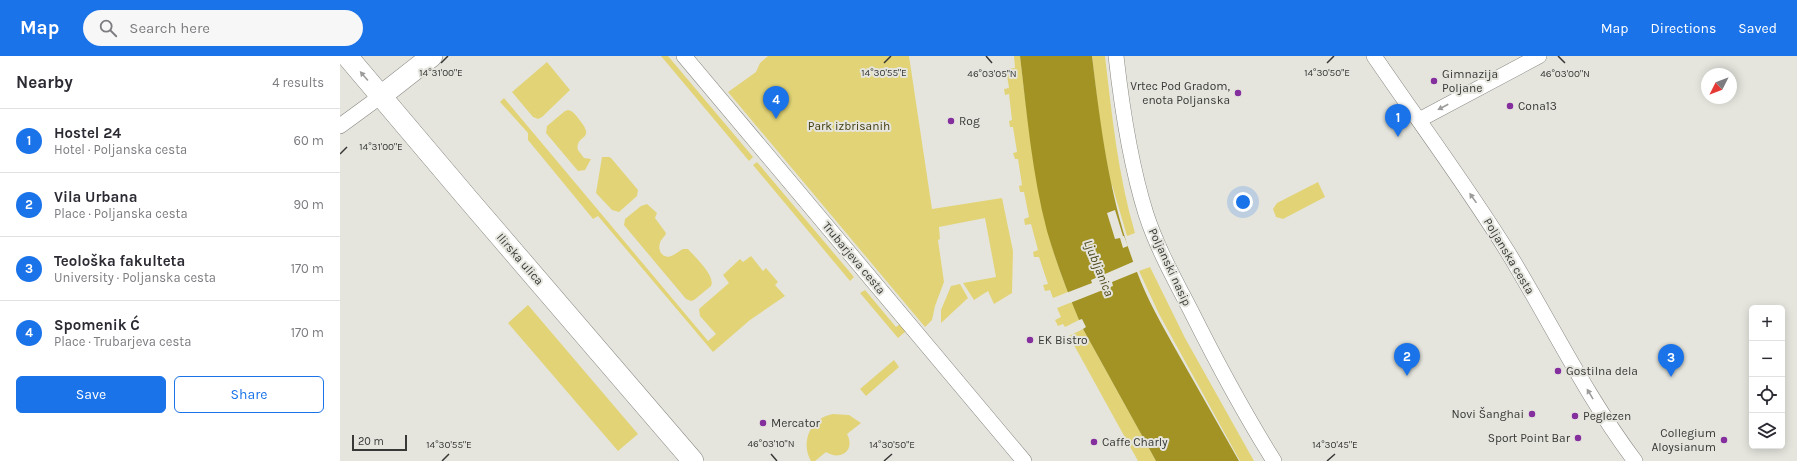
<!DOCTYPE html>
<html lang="en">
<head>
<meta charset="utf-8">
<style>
  body { margin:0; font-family:Karla,sans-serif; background:#f7f7f7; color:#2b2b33 }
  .controls { position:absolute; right:12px; bottom:12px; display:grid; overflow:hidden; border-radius:6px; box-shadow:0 2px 10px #0003 }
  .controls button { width:36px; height:36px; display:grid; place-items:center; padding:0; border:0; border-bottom:1px solid #e1e1e2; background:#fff; color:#2b2b33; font:20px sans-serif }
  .compass { position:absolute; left:1361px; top:12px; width:36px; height:36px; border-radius:50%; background:#fff; box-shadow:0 2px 10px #0003; rotate:228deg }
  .scale { position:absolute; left:12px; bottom:10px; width:55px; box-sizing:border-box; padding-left:4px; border:2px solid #383836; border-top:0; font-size:11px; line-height:14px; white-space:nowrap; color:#383836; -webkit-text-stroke:3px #e5e5de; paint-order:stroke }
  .you { position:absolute; left:903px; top:146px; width:14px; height:14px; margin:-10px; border:3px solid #fff; border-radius:50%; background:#1a73e8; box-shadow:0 0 0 6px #1a73e833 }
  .badge { display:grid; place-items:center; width:26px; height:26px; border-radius:50%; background:#1a73e8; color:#fff; font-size:13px; font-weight:700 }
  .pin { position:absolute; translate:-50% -33px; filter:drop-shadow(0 1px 2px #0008) }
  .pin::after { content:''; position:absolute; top:21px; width:14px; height:12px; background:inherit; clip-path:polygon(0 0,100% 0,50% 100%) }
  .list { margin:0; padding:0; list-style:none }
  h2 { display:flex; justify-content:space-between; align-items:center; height:52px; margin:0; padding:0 16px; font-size:17px }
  h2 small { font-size:13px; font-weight:400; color:#7c7c81 }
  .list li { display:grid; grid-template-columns:26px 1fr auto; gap:12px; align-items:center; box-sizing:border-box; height:64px; padding:0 16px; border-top:1px solid #e1e1e2 }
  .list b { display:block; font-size:15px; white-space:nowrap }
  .list p { margin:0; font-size:13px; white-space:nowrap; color:#7c7c81 }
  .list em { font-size:13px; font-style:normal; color:#7c7c81 }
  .actions { display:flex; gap:8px; padding:12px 16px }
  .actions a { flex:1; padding:9px 0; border:1px solid #1a73e8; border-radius:6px; text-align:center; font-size:14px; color:#1a73e8 }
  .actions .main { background:#1a73e8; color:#fff }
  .icon { flex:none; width:22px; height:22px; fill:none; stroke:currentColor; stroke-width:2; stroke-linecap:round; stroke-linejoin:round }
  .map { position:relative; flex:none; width:1457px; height:405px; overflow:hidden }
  header { display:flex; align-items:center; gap:24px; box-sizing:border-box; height:56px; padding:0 20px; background:#1a73e8; color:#fff }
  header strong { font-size:19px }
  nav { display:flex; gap:22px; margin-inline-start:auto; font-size:14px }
  .search { width:280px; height:36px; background:#f7f7f7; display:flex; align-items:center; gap:10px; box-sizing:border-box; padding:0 14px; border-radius:22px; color:#7c7c81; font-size:15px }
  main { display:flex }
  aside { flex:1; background:#fff }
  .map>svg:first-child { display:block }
</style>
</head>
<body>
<header>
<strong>Map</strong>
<div class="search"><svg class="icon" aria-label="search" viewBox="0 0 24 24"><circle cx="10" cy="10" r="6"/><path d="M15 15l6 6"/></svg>Search here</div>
<nav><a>Map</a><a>Directions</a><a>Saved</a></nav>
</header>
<main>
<aside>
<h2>Nearby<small>4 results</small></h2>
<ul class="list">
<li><span class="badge">1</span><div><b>Hostel 24</b><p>Hotel · Poljanska cesta</p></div><em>60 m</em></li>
<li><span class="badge">2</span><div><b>Vila Urbana</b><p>Place · Poljanska cesta</p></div><em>90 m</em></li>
<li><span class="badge">3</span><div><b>Teološka fakulteta</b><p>University · Poljanska cesta</p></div><em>170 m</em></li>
<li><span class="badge">4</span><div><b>Spomenik Ć</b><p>Place · Trubarjeva cesta</p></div><em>170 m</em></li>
</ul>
<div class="actions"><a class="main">Save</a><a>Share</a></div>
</aside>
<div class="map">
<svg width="1457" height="405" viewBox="0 0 1457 405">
  <rect width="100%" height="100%" fill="#e5e5de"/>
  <g fill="#e2d476">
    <polygon points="321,0 328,0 413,101 409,105"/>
    <polygon points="428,0 569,0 592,153 662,142 673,195 672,237 654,248 648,235 634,244 623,227 656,221 645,162 599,171 600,183 598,184 604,226 595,250 592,264 585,271 388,36 416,16 420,7"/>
    <path d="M674,0H680C690,80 697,161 728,236L713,242L710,234L705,235L703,229L708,228L699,201H694L693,196L698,194L691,168L685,169L684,163L689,161L684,136H680L679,130L682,129L678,103H675L673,97L677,96L673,71H670L669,65L672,64L669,38L665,39L664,33L669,32L666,13L675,12Z"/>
    <path d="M752,0H765C772,60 778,119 795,177L787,180L772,129H771L760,68Z"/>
    <polygon points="207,6 230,34 202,61 198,63 193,61 172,36"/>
    <polygon points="164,42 368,285 376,278 360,260 359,253 389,227 383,219 400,203 403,206 411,200 423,215 426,212 438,226 435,229 445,240 410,264 373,296 258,160 253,163 188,84 188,77 160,46"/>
    <path d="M228,54C233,55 235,58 238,62C258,86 235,77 238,94L244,102L251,103L245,114L238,115L206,77L207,70L225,55Z"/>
    <polygon points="262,101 269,101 271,102 298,134 297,140 279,156 272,154 256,137"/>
    <polygon points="417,106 514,221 510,225 413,109"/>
    <polygon points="978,126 985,141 943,163 936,161 933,153 937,147"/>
    <path d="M307,148L317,157L315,162L326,177C325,181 321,183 320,187C319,190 319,194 321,197C328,206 337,196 343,193H348C355,201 376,220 371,230L354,244L351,245L346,243L284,169L285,163L301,150Z"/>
    <polygon points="810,211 845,282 914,405 900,405 819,258 799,215"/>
    <polygon points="620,228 628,242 601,267 601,254 611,230"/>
    <polygon points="525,234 556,271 560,268 566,275 558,282 520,237"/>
    <polygon points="732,246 739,264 725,271 723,268 718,270 715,264 721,261 717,252"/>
    <polygon points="188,249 298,378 278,395 168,267"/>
    <polygon points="743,273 816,405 798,405 729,280"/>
    <polygon points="554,304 559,311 526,340 520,333"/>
    <path d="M493,358L509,359L521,367L507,378C516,395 500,405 486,396L475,405H471C460,385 471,362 493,358Z"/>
  </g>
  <path fill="#a29324" d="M680,0H752C761,74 770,146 797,216C807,243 822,269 836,294C857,331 878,368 899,405H816L743,273L746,271L742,263L739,264C727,235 716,206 707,175C692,118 687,58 680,0Z"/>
  <g fill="#e5e5de">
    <polygon points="775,154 783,180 784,180 788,190 783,192 780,182 775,183 767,157"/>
    <polygon points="795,205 799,215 772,226 773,230 730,247 726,237 752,227 751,224"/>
  </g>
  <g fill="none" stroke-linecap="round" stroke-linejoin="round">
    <g stroke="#8a8984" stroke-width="16">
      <g id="street">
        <polyline points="344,0 684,405"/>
        <path d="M776,0C782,53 790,107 806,158C817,192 835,224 852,257C877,307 904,357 934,405"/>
        <path d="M1034,0C1079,66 1127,130 1169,198C1211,267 1246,340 1295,405"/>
        <polyline points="1079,64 1199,0"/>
        <polyline points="0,70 41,40"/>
      </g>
    </g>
    <g stroke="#8a8984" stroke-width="22">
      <g id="secondary">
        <polyline points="7,0 128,143 353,405"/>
        <polyline points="41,40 92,0"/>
      </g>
    </g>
    <use href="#street" stroke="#fff" stroke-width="15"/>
    <use href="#secondary" stroke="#fff" stroke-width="21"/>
  </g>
  <defs><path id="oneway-solid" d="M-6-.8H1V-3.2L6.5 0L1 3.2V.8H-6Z"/></defs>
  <g fill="#9c9c9a">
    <use href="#oneway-solid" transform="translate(24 20) rotate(-131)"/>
    <use href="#oneway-solid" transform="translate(1103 51) rotate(152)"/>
    <use href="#oneway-solid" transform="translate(1133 142) rotate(-125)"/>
    <use href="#oneway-solid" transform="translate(1250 338) rotate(-121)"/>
  </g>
  <path fill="none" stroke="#383836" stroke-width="1.5" d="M646,0L652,7M1218,0L1225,7M101,7L108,0M544,7L551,0M987,7L994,0M0,98L7,91M431,398L437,405M102,405L109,398M544,405L552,398M987,405L995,398"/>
  <g fill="#842f9d" stroke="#e5e5de" stroke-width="1.5">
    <circle cx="1094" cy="25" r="4"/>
    <circle cx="898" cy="37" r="4"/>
    <circle cx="1170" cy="50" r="4"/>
    <circle cx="611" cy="65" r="4"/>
    <circle cx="690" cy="284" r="4"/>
    <circle cx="1218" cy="315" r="4"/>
    <circle cx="1192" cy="358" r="4"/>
    <circle cx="1235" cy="360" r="4"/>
    <circle cx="423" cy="367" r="4"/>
    <circle cx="1238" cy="382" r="4"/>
    <circle cx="1384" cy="384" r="4"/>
    <circle cx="754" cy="386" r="4"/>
  </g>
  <g text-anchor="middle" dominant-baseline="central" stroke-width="4" stroke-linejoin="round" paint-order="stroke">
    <g font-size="12" fill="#383836" stroke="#e5e5de" text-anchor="start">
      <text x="1102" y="18">Gimnazija<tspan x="1102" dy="14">Poljane</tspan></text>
      <text x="890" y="30" text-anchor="end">Vrtec Pod Gradom,<tspan x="890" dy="14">enota Poljanska</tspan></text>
      <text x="1178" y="50">Cona13</text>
      <text x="619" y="65">Rog</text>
      <text x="698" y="284">EK Bistro</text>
      <text x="1226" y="315">Gostilna dela</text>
      <text x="1184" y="358" text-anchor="end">Novi Šanghai</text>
      <text x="1243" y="360">Peglezen</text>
      <text x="431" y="367">Mercator</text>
      <text x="1376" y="377" text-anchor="end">Collegium<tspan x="1376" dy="14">Aloysianum</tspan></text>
      <text x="1230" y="382" text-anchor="end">Sport Point Bar</text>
      <text x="762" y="386">Caffe Charly</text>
    </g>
    <g font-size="12" fill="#413b0e" stroke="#e5e5de">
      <text x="509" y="70">Park izbrisanih</text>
    </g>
    <g font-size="12" fill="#383836" stroke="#e5e5de">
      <text transform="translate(1169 200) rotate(59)">Poljanska cesta</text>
      <text transform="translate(514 202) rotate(50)">Trubarjeva cesta</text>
      <text transform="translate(180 203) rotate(49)">Ilirska ulica</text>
      <text transform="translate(830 211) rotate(65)">Poljanski nasip</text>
    </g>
    <g font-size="13" font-style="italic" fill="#504a1f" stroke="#e5e5de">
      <text transform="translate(759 212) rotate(68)">Ljubljanica</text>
    </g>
  </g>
  <g font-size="10" text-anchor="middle" fill="#383836" stroke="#e5e5de" stroke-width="4" stroke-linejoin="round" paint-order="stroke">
    <text x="101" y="20">14°31'00"E</text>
    <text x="544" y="20">14°30'55"E</text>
    <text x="987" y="20">14°30'50"E</text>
    <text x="652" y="21">46°03'05"N</text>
    <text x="1225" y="21">46°03'00"N</text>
    <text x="41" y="94">14°31'00"E</text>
    <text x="431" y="391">46°03'10"N</text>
    <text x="109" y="392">14°30'55"E</text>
    <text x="552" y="392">14°30'50"E</text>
    <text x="995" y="392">14°30'45"E</text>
  </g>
</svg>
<div class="controls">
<button>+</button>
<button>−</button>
<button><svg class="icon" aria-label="locate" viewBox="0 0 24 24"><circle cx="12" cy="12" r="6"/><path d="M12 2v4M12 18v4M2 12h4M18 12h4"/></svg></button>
<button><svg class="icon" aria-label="layers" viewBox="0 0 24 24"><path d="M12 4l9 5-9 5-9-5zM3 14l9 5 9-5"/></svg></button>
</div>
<svg class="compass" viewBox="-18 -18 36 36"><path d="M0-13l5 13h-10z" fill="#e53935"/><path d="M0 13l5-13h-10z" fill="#7c7c81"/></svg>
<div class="scale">20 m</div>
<div class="you"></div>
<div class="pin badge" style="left:1058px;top:81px">1</div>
<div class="pin badge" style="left:1067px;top:320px">2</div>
<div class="pin badge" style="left:1331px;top:321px">3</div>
<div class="pin badge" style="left:436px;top:63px">4</div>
</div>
</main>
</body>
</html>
